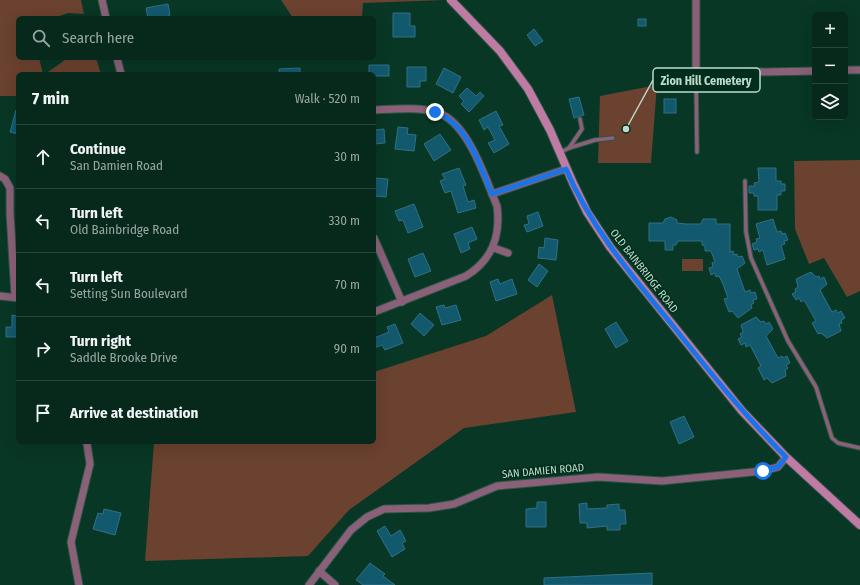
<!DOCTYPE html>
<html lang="en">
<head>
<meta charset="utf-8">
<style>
  body { margin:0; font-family:"Fira Sans Condensed",sans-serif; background:#143529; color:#f1f3f6 }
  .controls { position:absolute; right:12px; top:12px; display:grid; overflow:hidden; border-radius:6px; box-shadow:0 4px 16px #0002 }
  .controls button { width:36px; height:36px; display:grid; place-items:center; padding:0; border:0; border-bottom:1px solid #27453b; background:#06291c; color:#f1f3f6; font:20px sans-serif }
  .stop { position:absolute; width:12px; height:12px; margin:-9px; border:3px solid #1a73e8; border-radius:50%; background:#fff }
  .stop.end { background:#1a73e8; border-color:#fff; box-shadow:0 1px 4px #0008 }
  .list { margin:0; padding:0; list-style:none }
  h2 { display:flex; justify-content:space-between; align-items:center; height:52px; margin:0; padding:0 16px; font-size:17px }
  h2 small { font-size:13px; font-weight:400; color:#98a6a3 }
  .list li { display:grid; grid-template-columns:26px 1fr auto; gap:12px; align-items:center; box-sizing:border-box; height:64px; padding:0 16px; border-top:1px solid #27453b }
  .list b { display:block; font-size:15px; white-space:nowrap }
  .list p { margin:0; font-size:13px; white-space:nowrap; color:#98a6a3 }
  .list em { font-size:13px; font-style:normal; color:#98a6a3 }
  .icon { flex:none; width:22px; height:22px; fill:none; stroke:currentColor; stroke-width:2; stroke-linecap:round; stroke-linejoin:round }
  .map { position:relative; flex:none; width:860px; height:585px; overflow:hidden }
  .search { position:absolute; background:#06291c; box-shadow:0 4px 16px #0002; left:16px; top:16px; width:360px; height:44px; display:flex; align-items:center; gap:10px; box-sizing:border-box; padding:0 14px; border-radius:6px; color:#98a6a3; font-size:15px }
  .panel { position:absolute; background:#06291c; box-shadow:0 4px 16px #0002; left:16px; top:72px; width:360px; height:372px; border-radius:6px }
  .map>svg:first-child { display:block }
</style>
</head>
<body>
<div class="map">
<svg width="860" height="585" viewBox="0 0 860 585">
  <rect width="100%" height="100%" fill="#083725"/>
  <g fill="#6b412f">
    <polygon points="0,0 81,0 84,14 68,13 54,18 18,18 18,58 39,58 43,74 18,74 18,96 0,96"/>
    <polygon points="281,0 446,0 363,3 362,18 293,18"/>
    <polygon points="68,58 96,58 101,74 45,74"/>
    <polygon points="657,85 651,163 598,163 600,96"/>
    <polygon points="860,160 860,291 847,297 824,258 809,264 795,229 794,161"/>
    <rect x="682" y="259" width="21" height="12"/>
    <polygon points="552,295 576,412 464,428 349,510 308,556 145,561 154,442 374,442 374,372 486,336"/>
  </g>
  <g fill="#13596e" stroke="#307086">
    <polygon points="168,4 170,15 168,16 169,18 148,18 146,8"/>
    <polygon points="393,13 410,13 410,26 415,26 415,37 393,37"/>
    <rect x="638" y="19" width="8" height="7"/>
    <polygon points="534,29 543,41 535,46 527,35"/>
    <polygon points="369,65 389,65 389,76 374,76 374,74 369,74"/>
    <polygon points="407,67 426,67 426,81 420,81 420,87 407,87"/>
    <polygon points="300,68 300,74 279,74 279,69"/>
    <polygon points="444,68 461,77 453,93 436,84"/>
    <polygon points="467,88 476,96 480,92 484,96 469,112 461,104 464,101 459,96"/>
    <polygon points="579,97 584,115 574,118 569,99"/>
    <rect x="664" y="99" width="12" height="14"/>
    <polygon points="16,110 18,110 18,134 10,132"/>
    <polygon points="496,111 503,125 499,126 509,144 494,153 488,143 495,140 488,127 484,130 479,120"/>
    <polygon points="398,127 408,128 407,134 416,135 414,151 395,149"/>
    <polygon points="384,129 385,143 374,144 374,130"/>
    <polygon points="440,134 451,150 434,161 424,144"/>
    <polygon points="459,168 466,185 463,186 468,202 474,200 476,208 458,213 451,191 445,193 440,181 445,179 442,174"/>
    <polygon points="758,168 776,168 776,181 781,181 781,184 785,184 785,191 781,191 781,195 777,195 777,210 758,210 758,196 754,196 754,193 749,193 749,186 755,186 754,183 759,182"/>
    <polygon points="374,178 388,179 386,197 374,196"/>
    <polygon points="414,204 423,227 408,233 403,220 399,221 395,211"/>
    <polygon points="538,212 543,226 527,232 524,225 529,224 527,216"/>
    <polygon points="671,217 677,220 677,223 686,224 701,224 703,219 716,219 716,224 730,224 730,252 733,251 734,255 737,254 738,257 742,256 745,263 737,269 745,292 750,290 751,293 755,292 757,299 753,300 754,303 751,305 752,308 738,318 732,311 729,312 724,299 728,298 723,284 719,276 716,277 715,273 711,275 709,268 713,267 712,263 715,262 711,251 705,251 705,246 702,245 702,241 678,241 676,245 673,245 673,250 665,250 665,241 649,241 649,223 663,223 665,219"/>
    <polygon points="773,219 777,232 781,231 782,234 785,233 788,240 784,241 785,244 781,245 785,259 767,265 763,250 759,252 758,249 754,250 752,244 757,242 756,239 760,238 756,224"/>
    <polygon points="472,227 477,239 468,243 470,249 461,253 454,234"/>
    <polygon points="545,238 558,240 556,260 538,258 539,247 544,248"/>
    <polygon points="423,253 431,271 415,277 408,259"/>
    <polygon points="539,264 548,271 537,287 528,280"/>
    <polygon points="811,272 816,277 819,276 820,279 824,277 827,284 820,290 832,312 836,310 838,313 841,311 845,318 841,320 842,323 839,324 841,331 827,338 821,333 818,334 812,323 816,321 804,300 801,302 799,298 796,300 792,294 796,292 795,289 798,287 796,279"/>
    <polygon points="498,279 500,284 512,279 517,294 496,301 490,282"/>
    <polygon points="444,305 445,308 456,305 461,320 442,325 436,307"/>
    <polygon points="420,313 434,325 424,336 411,324"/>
    <polygon points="12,315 18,316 18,337 6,337 6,327 12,327"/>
    <polygon points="756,317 761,322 764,321 766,324 769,322 773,329 766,336 778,358 782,356 783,358 787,356 790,363 786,365 788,368 785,370 786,376 772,383 767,378 764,380 758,368 761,366 750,345 746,347 745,343 741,345 738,339 742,337 740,334 743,332 741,325"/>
    <polygon points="616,322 628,341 616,348 605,329"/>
    <polygon points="395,324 403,343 385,350 382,345 374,348 374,338 389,332 387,327"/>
    <polygon points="684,416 694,437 679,444 670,422"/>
    <polygon points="537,502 546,502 546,527 526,527 526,509 537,508"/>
    <polygon points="587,503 587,509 607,508 607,505 619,504 619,510 625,510 626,524 620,524 620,530 607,530 607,526 587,528 587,523 580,523 579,504"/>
    <polygon points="104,509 121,513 115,535 93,529 98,513 103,514"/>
    <polygon points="385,526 391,536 400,530 406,541 402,543 405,549 392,557 377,531"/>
    <polygon points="370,563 385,574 383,576 395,585 363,585 356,580"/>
    <polygon points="652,573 652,585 544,585 544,578"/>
  </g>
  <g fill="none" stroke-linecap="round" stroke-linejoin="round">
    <g stroke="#295543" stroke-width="5.5">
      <g id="service">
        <polyline points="696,73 697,152"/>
        <polyline points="569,148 595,140 613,138"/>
        <polyline points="561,152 569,148 582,129 580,119"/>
        <polyline points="745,181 746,232 751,258 788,341 816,387 832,438 838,443 860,448"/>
      </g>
    </g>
    <g stroke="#295543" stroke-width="9">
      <g id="minor">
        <polyline points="102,0 106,18"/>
        <polyline points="696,0 696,73 815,71"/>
        <polyline points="117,58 121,74"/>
        <polyline points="845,70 860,70"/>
        <path d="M374,110C395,109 421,106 441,114C469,126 486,180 497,206C501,237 492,260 466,276L374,312"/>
        <polyline points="0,176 5,179 10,188 10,213 15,297"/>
        <polyline points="492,194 566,169"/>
        <polyline points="374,238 402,302"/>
        <polyline points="494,248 508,253"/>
        <polyline points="0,296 18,298"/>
        <polyline points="319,571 335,585"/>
        <polyline points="79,585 71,542 90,464 87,444"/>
        <polyline points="309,585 351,530 367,517 384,509 429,508 454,504 497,486 598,477 662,481 763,471 778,467 786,457"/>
      </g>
    </g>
    <g stroke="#295543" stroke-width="10">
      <polyline id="secondary" points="451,0 500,51 528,89 550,130 573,183 587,212 610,247 742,411 786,457 860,525"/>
    </g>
    <use href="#service" stroke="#8b6079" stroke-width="3.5"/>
    <use href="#minor" stroke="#8b6079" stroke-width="7"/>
    <use href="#secondary" stroke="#bf7ba4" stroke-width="8"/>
  </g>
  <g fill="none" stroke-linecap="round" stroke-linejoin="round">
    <path stroke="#1a73e8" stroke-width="5" d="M435,112C468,124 479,164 492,194L566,169C591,228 633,277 673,326C709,371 745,416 786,457L778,467L763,471"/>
  </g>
  <g text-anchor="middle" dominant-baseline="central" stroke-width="3" stroke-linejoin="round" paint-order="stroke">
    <g font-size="11" fill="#bedbcc" stroke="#002d1c">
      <text transform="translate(644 271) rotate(52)">OLD BAINBRIDGE ROAD</text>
      <text transform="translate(543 471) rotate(-5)">SAN DAMIEN ROAD</text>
    </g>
  </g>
  <path fill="none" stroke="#bedbcc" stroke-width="1.5" d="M626 129L653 80"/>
  <circle fill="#bedbcc" stroke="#002d1c" stroke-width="1.5" cx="626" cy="129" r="4"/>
  <rect fill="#002d1c" stroke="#bedbcc" stroke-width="1.5" x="653" y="68" width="107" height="24" rx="4"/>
  <g font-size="12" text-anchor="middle" font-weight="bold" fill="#bedbcc">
    <text x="706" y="85">Zion Hill Cemetery</text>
  </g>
</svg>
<div class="controls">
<button>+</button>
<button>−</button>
<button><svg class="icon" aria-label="layers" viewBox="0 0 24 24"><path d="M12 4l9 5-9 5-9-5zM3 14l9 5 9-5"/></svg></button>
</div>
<div class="stop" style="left:763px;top:471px"></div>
<div class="stop end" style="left:435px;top:112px"></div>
<div class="search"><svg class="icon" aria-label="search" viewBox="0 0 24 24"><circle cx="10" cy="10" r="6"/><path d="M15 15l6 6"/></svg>Search here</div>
<section class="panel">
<h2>7 min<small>Walk · 520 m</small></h2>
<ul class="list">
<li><svg class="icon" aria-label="ahead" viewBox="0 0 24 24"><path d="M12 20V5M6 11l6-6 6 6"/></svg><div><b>Continue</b><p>San Damien Road</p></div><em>30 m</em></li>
<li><svg class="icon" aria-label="left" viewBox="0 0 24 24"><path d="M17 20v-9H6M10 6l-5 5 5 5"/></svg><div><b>Turn left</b><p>Old Bainbridge Road</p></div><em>330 m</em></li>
<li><svg class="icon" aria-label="left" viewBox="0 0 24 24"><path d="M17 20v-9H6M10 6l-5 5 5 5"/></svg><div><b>Turn left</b><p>Setting Sun Boulevard</p></div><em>70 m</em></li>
<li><svg class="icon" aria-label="right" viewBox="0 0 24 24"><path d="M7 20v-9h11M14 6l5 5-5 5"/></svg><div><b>Turn right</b><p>Saddle Brooke Drive</p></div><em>90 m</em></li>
<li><svg class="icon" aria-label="arrive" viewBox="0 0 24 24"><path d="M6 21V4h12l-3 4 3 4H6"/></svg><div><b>Arrive at destination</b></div></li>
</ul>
</section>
</div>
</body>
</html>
